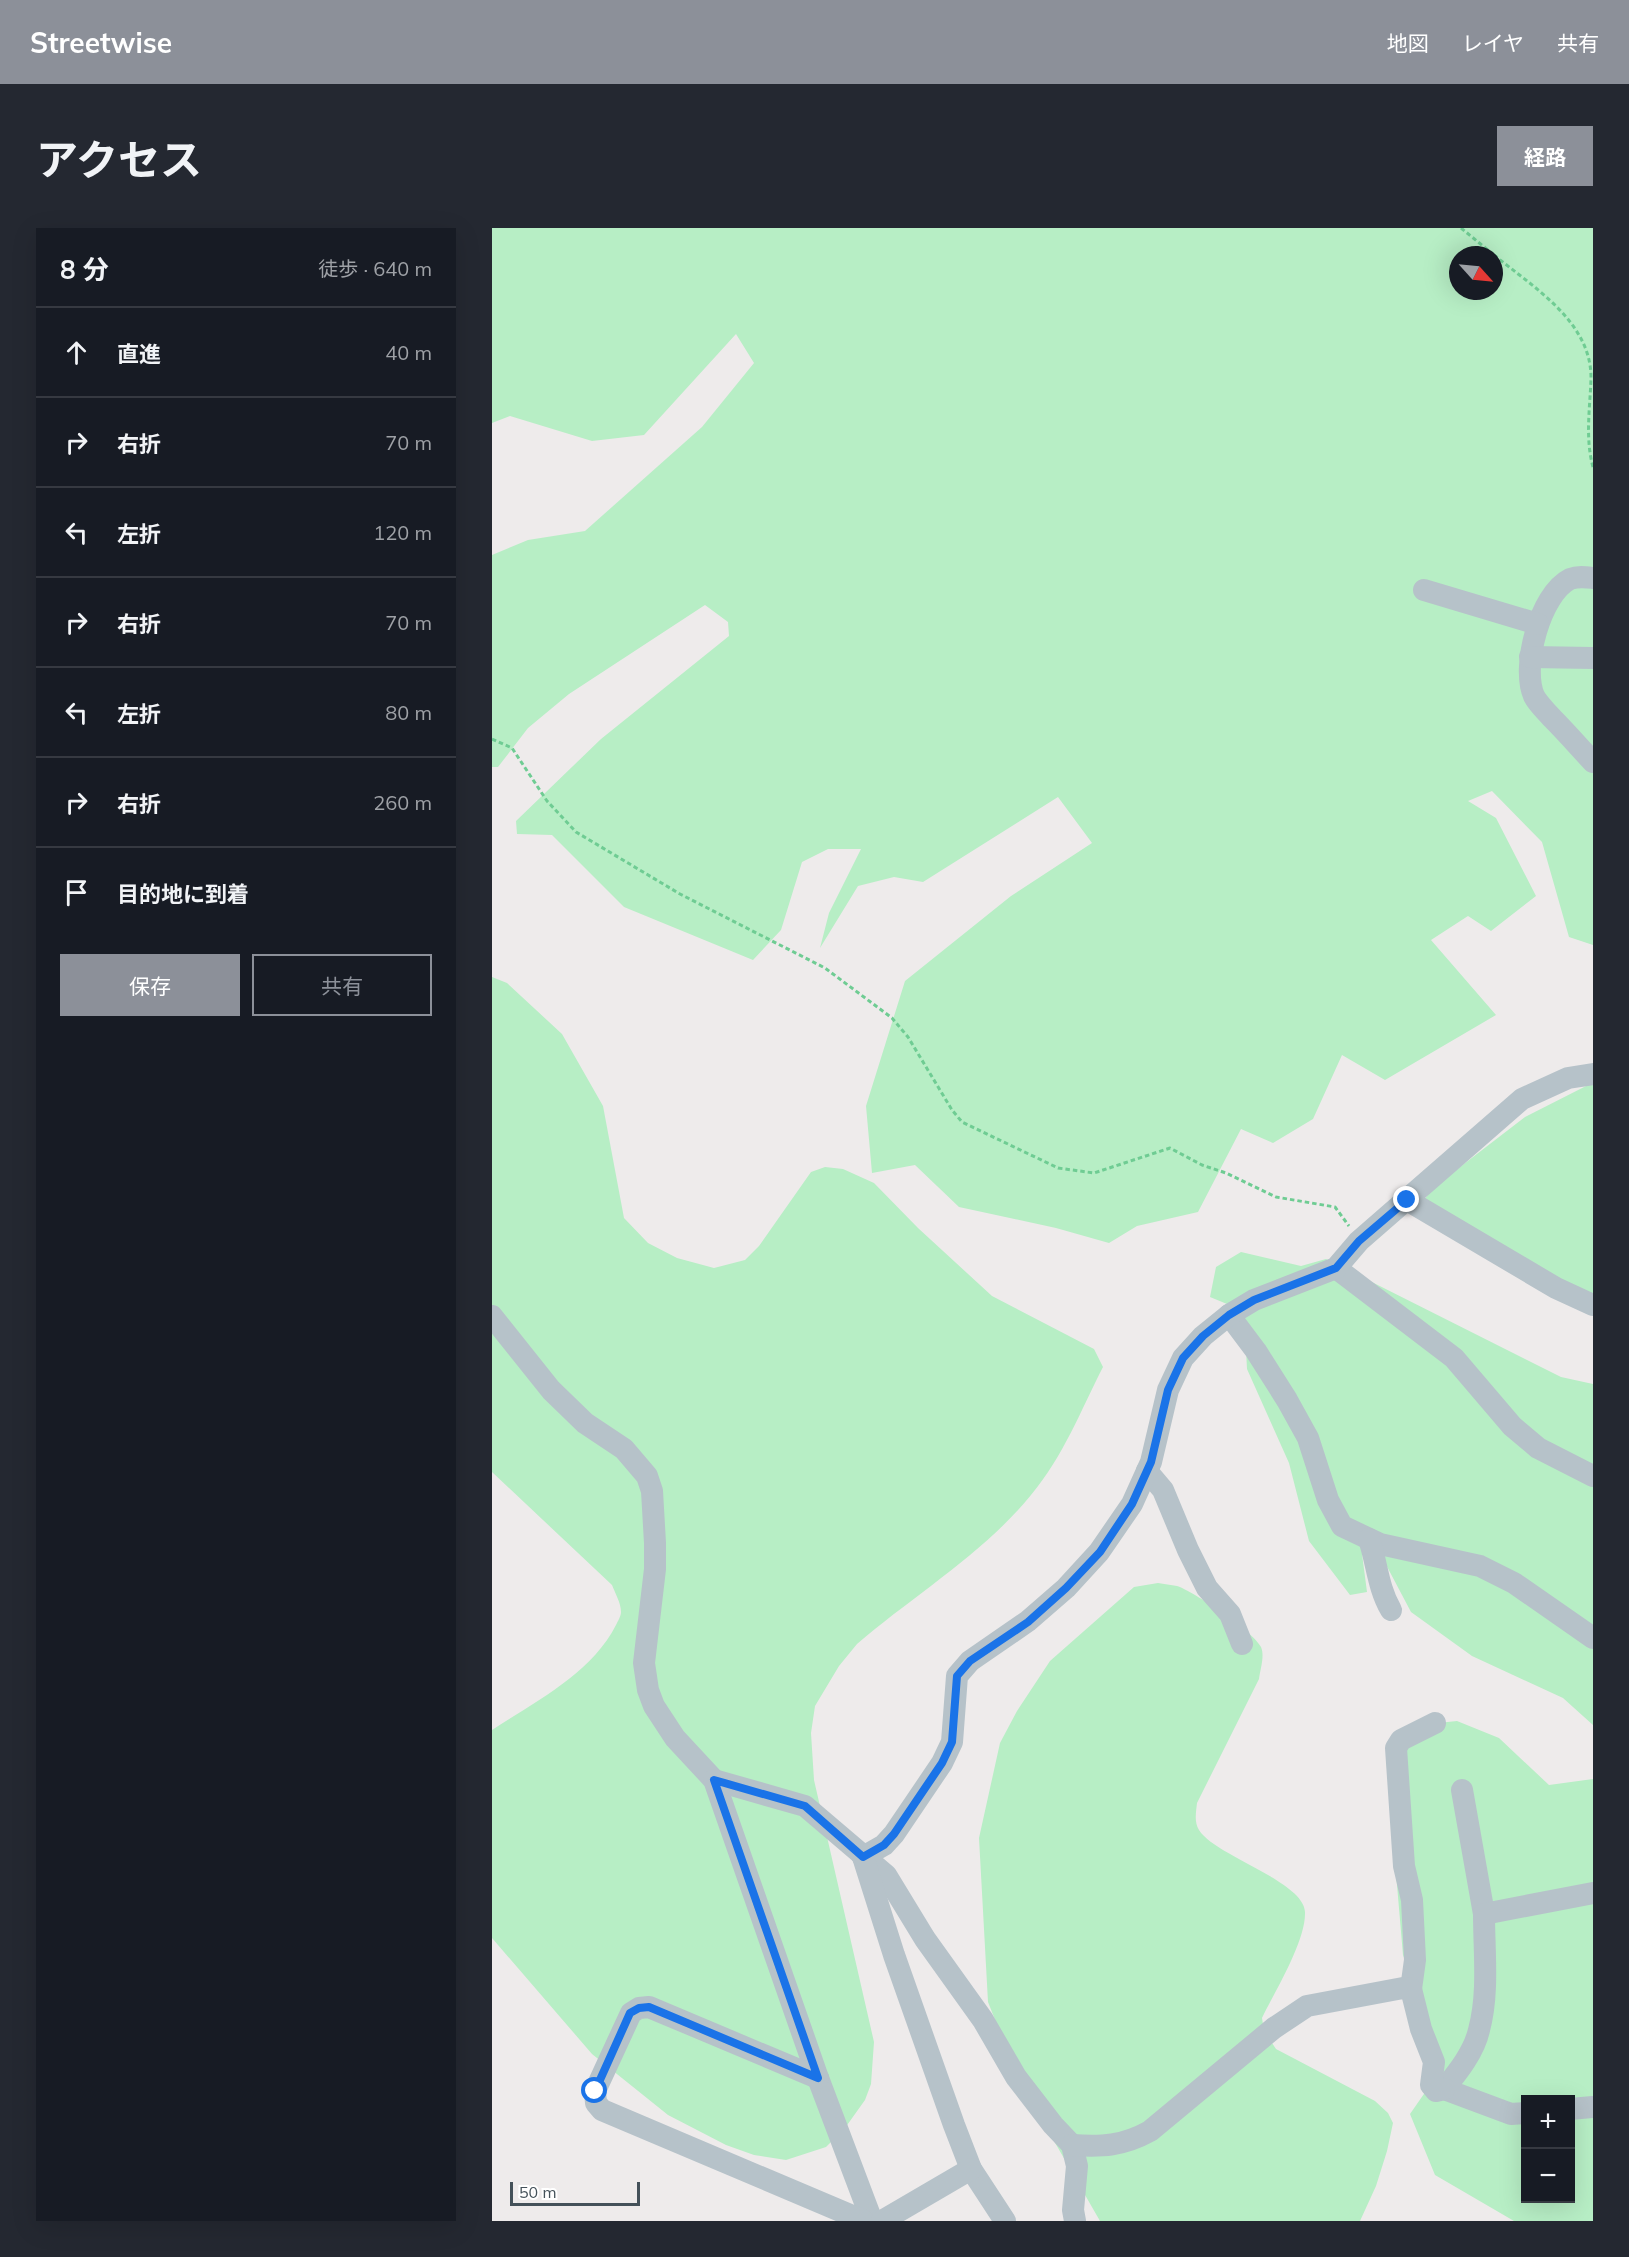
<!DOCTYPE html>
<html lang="ja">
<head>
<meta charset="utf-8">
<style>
  body { margin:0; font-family:Mulish,"Noto Sans JP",sans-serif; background:#242831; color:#f1f3f6 }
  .controls { position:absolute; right:18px; bottom:18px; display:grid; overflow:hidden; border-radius:0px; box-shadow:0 6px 24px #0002 }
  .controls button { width:54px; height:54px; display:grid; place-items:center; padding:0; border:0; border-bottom:2px solid #363941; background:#171b24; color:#f1f3f6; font:30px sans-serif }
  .compass { position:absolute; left:957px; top:18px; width:54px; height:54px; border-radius:50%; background:#171b24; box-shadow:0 6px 24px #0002; rotate:117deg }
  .scale { position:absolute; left:18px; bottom:15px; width:130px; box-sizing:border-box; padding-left:6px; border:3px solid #445159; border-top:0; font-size:16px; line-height:21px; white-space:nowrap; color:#445159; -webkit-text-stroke:4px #fff; paint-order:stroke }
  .stop { position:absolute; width:18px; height:18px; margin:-14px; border:4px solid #1a73e8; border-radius:50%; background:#fff }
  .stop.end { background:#1a73e8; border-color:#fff; box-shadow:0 2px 6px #0008 }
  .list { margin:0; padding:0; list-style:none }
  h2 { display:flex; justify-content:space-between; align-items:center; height:78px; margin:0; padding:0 24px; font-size:26px }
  h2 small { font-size:20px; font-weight:400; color:#9ea1a6 }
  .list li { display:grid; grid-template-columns:39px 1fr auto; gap:18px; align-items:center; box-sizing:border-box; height:90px; padding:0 24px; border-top:2px solid #363941 }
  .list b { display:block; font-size:22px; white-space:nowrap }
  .list em { font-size:20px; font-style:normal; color:#9ea1a6 }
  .actions { display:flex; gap:12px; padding:18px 24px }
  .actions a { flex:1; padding:14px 0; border:2px solid #8c9099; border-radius:0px; text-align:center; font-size:21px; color:#8c9099 }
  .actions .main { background:#8c9099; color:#fff }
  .icon { flex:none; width:33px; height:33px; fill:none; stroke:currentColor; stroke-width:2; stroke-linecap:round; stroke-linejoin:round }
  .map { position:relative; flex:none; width:1101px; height:1993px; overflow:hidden; border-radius:0px }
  header { display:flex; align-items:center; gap:36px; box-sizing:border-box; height:84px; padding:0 30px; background:#8c9099; color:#fff }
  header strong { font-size:28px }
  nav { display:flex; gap:33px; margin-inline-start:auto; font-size:21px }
  .intro { display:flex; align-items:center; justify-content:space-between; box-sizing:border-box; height:144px; padding:0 36px }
  h1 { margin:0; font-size:42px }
  .button { padding:15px 27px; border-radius:0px; background:#8c9099; color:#fff; font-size:21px; font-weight:700 }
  main { display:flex; gap:36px; padding:0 36px }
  aside { flex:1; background:#171b24; border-radius:0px; box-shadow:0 6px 24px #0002 }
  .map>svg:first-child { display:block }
</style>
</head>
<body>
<header>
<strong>Streetwise</strong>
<nav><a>地図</a><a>レイヤ</a><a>共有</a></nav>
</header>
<div class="intro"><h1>アクセス</h1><a class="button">経路</a></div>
<main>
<aside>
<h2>8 分<small>徒歩 · 640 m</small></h2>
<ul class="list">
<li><svg class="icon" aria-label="ahead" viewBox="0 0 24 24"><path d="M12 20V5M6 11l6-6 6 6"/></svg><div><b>直進</b></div><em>40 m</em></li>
<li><svg class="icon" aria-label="right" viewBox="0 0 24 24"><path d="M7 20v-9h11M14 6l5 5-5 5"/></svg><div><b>右折</b></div><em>70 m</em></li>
<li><svg class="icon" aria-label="left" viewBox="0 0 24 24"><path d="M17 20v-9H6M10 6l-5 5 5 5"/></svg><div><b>左折</b></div><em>120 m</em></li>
<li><svg class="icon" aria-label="right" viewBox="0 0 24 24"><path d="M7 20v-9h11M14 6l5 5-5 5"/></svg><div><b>右折</b></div><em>70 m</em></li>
<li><svg class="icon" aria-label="left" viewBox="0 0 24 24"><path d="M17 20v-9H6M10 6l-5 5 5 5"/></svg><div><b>左折</b></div><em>80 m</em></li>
<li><svg class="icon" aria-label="right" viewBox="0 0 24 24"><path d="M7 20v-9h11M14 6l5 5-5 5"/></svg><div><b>右折</b></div><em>260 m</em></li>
<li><svg class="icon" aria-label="arrive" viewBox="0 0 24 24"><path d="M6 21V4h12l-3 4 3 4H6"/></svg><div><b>目的地に到着</b></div></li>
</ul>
<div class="actions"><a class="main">保存</a><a>共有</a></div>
</aside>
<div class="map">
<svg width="1101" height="1993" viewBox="0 0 1101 1993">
  <rect width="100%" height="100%" fill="#eeebeb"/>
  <g fill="#b7eec5" fill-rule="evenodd">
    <path d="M0,0H1101V717L1077,709L1050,614L1000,563L976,573L1004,590L1044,668L999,703L976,688L939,712L1004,787L893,852L850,827L821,891L781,915L749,901L706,984L645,998L617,1015L564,1000L467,979L423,937L380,945L374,878L413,753L519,668L600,615L566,569L431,654L402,649L366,658L328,720L337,685L369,621H336L310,634L289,702L261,732L132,679L60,607L25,606L24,593L109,511L237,408L236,394L213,377L77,466L36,500L6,539H0V327L36,312L93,303L210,199L262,135L244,106L152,207L100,213L18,188L0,195ZM966,27H1002V63H966Z"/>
    <path d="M0,749L15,755L70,806L111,878L132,990L156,1015L185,1030L222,1040L253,1032L267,1018L319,944L333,939L351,941L382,955L426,1000L500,1068L602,1121L611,1139C589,1182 571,1229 539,1267C491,1326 422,1367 365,1416L347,1438L323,1478L319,1505L322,1552L382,1814L379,1856L373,1872L353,1900L334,1919L294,1932L262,1927L234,1917L176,1887L100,1826L0,1710V1502C44,1473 99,1446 124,1397C126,1393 129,1388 129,1384C129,1375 123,1365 120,1357L0,1244Z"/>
    <polygon points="1098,856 1101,856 1101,1084 925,981 942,959 1033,889"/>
    <polygon points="749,1024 809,1038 834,1031 1069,1149 1101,1156 1101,1497 1071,1470 980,1428 919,1384 891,1331 870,1326 875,1364 858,1367 817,1313 797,1235 755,1141 752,1083 718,1069 724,1039"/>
    <path d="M666,1355C672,1356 679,1357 685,1358C701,1363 762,1404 769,1419C773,1428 768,1442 767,1451L705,1575C704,1584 702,1594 707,1602C723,1628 812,1653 813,1684C814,1713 783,1763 770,1790L772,1803L784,1821L883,1873L896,1885L901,1895L895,1923L884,1958L868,1993H608L527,1852L496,1774L487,1610L508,1515L525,1483L558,1433L642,1359Z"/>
    <path d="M965,1493L1007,1510L1057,1557L1101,1551V1993H1022L943,1947L918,1886L950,1840L911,1727L894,1528L927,1497ZM1034,1872H1078V1970H1034Z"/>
  </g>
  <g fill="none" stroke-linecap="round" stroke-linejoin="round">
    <g stroke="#6fcc93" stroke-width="3" stroke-dasharray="4.5 3" stroke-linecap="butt">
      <polyline points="969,0 1002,27"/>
      <path d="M1002,27C1041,59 1100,94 1099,151C1098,180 1093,210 1101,239"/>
      <polyline points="0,511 20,520 55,573 84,604 188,666 333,740 400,790 416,809 460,882 470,894 566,940 602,945 678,920 710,937 734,945 784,969 843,979 857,998"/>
    </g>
    <g stroke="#b6c2c9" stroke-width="22">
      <path d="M1101,350C1093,349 1086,348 1078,351C1048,366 1029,439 1042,468C1046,476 1054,483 1060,490C1074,504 1087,519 1101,534"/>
      <polyline points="932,362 1046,396"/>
      <polyline points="1038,429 1101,430"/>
      <polyline points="915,972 1064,1060 1101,1077"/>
      <polyline points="844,1040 962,1130 1020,1198 1046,1220 1101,1248"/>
      <polyline points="737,1087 764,1123 795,1172 816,1210 836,1272 850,1298 888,1316 988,1338 1022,1355 1101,1410"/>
      <polyline points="0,1088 59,1162 93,1195 132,1221 155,1248 160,1263 163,1315 163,1341 152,1435 156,1462 162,1478 183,1510 222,1552 326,1850 380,1993"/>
      <polyline points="655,1243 671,1262 696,1322 715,1360 738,1386 750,1416"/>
      <path d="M877,1311C885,1335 886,1360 899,1382"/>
      <polyline points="222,1552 313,1578 394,1647 433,1711 491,1792 524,1849 561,1897 580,1917 585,1938 581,1982 583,1993"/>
      <polyline points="970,1562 992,1686"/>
      <polyline points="371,1629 392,1617 402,1606 450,1535 460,1514 465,1448 478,1433 536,1393 574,1360 607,1324 640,1276 659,1234 676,1162 691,1130 711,1108 737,1087 762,1072 844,1040 867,1013 1030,871 1076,850 1101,846"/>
      <polyline points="371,1629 402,1727 462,1897 479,1941 513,1993"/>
      <polyline points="919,1761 923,1732 920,1672 912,1638 904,1520 909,1512 943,1495"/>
      <polyline points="326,1850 157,1779 147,1780 139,1785 103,1863 104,1875 110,1882 372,1993"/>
      <polyline points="1078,1881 1101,1879"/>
      <path d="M1034,1885L1019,1886L952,1861C966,1844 982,1824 987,1802C997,1765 992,1724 992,1686L1101,1665"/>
      <path d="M580,1917C610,1919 631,1918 658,1903L782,1800L815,1778L911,1760L919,1761L929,1801L942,1834L939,1857L944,1863L952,1861"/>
      <polyline points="390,1993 479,1941"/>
    </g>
  </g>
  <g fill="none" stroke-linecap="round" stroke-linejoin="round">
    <polyline stroke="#1a73e8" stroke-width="8" points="103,1863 138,1785 147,1780 157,1779 326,1850 222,1552 313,1578 371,1629 392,1617 402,1606 450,1535 460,1514 465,1448 478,1433 536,1394 574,1360 608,1324 640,1276 659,1234 676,1162 691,1130 711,1108 737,1087 762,1072 844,1040 867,1013 915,972"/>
  </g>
</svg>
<div class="controls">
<button>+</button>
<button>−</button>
</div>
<svg class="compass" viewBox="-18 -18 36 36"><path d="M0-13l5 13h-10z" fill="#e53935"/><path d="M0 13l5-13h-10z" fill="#9ea1a6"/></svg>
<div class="scale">50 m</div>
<div class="stop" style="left:103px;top:1863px"></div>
<div class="stop end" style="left:915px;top:972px"></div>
</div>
</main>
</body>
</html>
